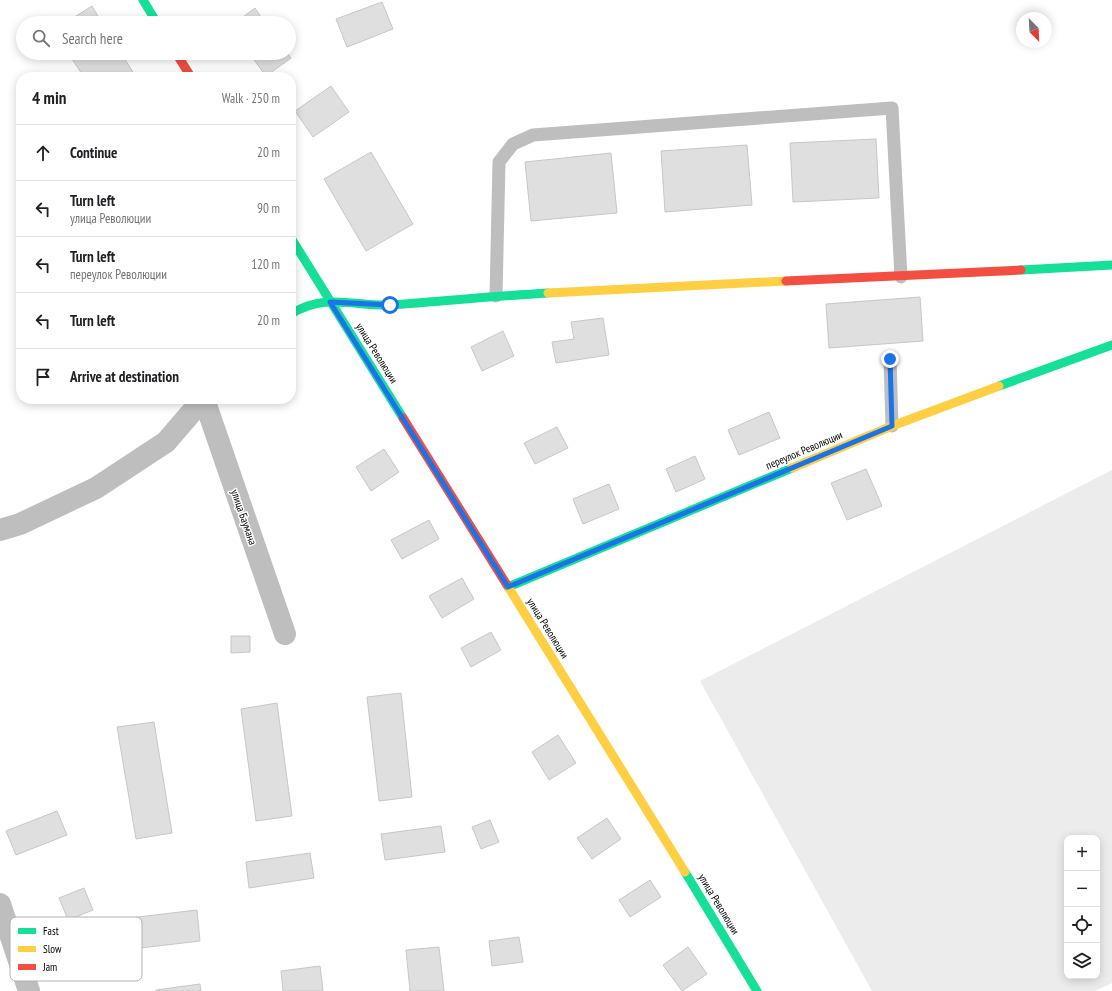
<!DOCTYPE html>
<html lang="en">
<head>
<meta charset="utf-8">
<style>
  body { margin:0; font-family:"PT Sans Narrow",sans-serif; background:#f2f2f2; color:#202124 }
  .controls { position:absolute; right:12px; bottom:12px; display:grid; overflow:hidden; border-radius:8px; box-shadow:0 2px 10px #0003 }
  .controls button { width:36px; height:36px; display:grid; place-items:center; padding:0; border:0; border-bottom:1px solid #e0e0e0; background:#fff; color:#202124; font:20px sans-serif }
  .compass { position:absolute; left:1016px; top:12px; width:36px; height:36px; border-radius:50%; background:#fff; box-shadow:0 2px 10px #0003; rotate:156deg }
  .stop { position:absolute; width:12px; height:12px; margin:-9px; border:3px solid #1a73e8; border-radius:50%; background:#fff }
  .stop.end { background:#1a73e8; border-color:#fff; box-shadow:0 1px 4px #0008 }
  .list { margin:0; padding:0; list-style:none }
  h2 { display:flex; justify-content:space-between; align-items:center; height:52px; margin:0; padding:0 16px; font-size:17px }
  h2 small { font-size:13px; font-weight:400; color:#757577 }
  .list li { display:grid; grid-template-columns:26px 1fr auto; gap:12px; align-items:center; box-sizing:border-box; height:56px; padding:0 16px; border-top:1px solid #e0e0e0 }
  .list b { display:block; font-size:15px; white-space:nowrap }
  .list p { margin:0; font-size:13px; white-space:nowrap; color:#757577 }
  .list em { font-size:13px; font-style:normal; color:#757577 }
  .icon { flex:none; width:22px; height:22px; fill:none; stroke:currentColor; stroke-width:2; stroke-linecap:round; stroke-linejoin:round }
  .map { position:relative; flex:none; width:1112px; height:991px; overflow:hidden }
  .search { position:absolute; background:#fff; box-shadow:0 2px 10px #0003; left:16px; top:16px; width:280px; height:44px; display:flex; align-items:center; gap:10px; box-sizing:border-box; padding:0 14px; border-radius:22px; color:#757577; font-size:15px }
  .panel { position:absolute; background:#fff; box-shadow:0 2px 10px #0003; left:16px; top:72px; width:280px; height:332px; border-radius:16px }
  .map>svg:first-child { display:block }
</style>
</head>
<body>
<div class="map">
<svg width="1112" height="991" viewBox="0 0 1112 991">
  <rect width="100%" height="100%" fill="#fff"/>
  <path fill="#ececec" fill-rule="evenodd" d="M1112,470V983L1095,991H872L700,681ZM1067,838H1097V976H1067Z"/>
  <g fill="#dfdfdf" stroke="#c7c7c7">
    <polygon points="382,2 393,29 347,47 336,19"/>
    <polygon points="92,6 102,23 65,23"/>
    <polygon points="255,8 265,23 235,23"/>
    <polygon points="68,53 121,53 136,77 84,77"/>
    <polygon points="249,53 287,53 291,58 266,76"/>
    <polygon points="331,86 349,112 313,137 295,111"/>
    <polygon points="876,139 879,198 793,202 790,143"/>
    <polygon points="747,145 752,205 665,212 661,151"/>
    <polygon points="371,152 413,224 366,251 324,179"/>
    <polygon points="611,153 617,213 531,221 525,162"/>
    <polygon points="920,297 923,341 829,348 826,304"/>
    <polygon points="603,318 609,355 556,363 552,342 574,339 571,322"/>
    <polygon points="503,331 514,356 482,371 471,347"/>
    <polygon points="769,412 780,438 739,455 728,430"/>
    <polygon points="557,427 568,448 535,464 524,443"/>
    <polygon points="384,449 399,472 371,491 356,467"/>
    <polygon points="695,456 705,479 676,492 666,469"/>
    <polygon points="866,469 882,506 847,520 831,483"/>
    <polygon points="609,484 619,509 583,524 573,499"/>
    <polygon points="429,520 439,539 402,559 391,540"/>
    <polygon points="462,578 474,599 442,618 429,596"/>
    <polygon points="491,632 501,650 471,667 461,648"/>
    <polygon points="231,636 250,636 250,652 231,653"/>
    <polygon points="401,693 412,797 379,801 367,697"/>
    <polygon points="277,703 292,816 256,821 241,709"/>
    <polygon points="154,722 172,833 136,839 117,727"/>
    <polygon points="558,735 576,763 549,780 532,752"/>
    <polygon points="57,811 67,835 16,855 6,831"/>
    <polygon points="607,818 621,839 592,859 577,838"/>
    <polygon points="490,820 499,842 481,849 472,827"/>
    <polygon points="441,826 445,852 385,860 381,834"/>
    <polygon points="310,853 314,878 249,888 246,862"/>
    <polygon points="650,880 661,897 630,917 619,900"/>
    <polygon points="84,888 93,910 68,920 59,898"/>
    <polygon points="197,910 200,941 132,949 129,918"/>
    <polygon points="519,937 523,962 492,966 489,941"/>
    <polygon points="439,947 444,991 410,991 406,950"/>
    <polygon points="688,947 707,974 682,991 663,965"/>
    <polygon points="320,966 323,991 283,991 281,971"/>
    <polygon points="200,984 201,991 156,991 156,990"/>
  </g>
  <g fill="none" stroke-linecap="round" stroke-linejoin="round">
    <g stroke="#bebebe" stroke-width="13">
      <polyline points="496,296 499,162 513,144 533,135 892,108 901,277"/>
      <polyline points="890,359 892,426"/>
    </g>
    <g stroke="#bebebe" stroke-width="22">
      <polyline points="204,399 285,634"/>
      <polyline points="0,530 20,524 96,488 166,442 203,399"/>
      <polyline points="0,904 29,991"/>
    </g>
    <g stroke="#16e098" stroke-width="9">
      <polyline points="143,0 157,23"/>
      <polyline points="291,238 403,418"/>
      <polyline points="1021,270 1112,265"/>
      <path d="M291,314C326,292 356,307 392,305C444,301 496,296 548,293"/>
      <polyline points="999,386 1112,345"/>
      <polyline points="508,587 792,468"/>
      <polyline points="685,872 757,991"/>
    </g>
    <g stroke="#ffcf43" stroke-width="9">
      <polyline points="548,293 786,281"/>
      <polyline points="792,468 892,426 999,386"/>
      <polyline points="507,585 685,872"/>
    </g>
    <g stroke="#f24e42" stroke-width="9">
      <polyline points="176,53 191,77"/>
      <polyline points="786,281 1021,270"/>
      <polyline points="403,418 507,585"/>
    </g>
  </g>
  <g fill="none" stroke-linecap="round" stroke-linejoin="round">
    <polyline stroke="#1a73e8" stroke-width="5" points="390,305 330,302 508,587 892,426 890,359"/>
  </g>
  <g text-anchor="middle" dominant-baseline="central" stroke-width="3" stroke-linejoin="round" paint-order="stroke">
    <g font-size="11" fill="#000" stroke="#fff">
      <text transform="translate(377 353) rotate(58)">улица Революции</text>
      <text transform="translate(804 450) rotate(-23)">переулок Революции</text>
      <text transform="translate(244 517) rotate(71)">улица Баумана</text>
      <text transform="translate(548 628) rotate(58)">улица Революции</text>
      <text transform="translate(719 904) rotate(59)">улица Революции</text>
    </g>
  </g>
  <rect x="10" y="917" width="132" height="64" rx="6" fill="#fff" stroke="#b2b2b2" stroke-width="1"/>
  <rect x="18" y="928" width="18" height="6" fill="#16e098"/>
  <rect x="18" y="946" width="18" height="6" fill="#ffcf43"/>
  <rect x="18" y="964" width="18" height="6" fill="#f24e42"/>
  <g font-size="11" fill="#000">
    <text x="43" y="935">Fast</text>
    <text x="43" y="953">Slow</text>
    <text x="43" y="971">Jam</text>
  </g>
</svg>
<div class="controls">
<button>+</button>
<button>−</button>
<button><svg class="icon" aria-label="locate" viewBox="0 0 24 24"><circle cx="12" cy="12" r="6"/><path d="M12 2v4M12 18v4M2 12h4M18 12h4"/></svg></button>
<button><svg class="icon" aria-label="layers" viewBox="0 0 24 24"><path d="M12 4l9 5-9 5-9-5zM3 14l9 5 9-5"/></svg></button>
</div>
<svg class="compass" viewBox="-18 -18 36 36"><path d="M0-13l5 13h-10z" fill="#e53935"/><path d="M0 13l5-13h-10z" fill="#757577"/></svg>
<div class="stop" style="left:390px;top:305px"></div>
<div class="stop end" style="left:890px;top:359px"></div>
<div class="search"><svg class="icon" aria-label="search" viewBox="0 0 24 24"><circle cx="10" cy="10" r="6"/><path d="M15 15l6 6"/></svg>Search here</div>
<section class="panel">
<h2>4 min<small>Walk · 250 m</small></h2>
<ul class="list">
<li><svg class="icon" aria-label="ahead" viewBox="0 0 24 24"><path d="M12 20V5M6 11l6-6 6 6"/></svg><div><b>Continue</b></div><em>20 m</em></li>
<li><svg class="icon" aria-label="left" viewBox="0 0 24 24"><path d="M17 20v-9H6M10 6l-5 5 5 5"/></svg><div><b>Turn left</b><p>улица Революции</p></div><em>90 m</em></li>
<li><svg class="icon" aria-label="left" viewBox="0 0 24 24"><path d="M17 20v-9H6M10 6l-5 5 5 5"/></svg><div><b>Turn left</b><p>переулок Революции</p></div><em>120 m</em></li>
<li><svg class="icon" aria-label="left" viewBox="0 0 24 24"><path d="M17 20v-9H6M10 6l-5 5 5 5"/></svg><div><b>Turn left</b></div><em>20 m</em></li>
<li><svg class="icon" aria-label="arrive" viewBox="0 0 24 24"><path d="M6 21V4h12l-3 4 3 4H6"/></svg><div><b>Arrive at destination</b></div></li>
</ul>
</section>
</div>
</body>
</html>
